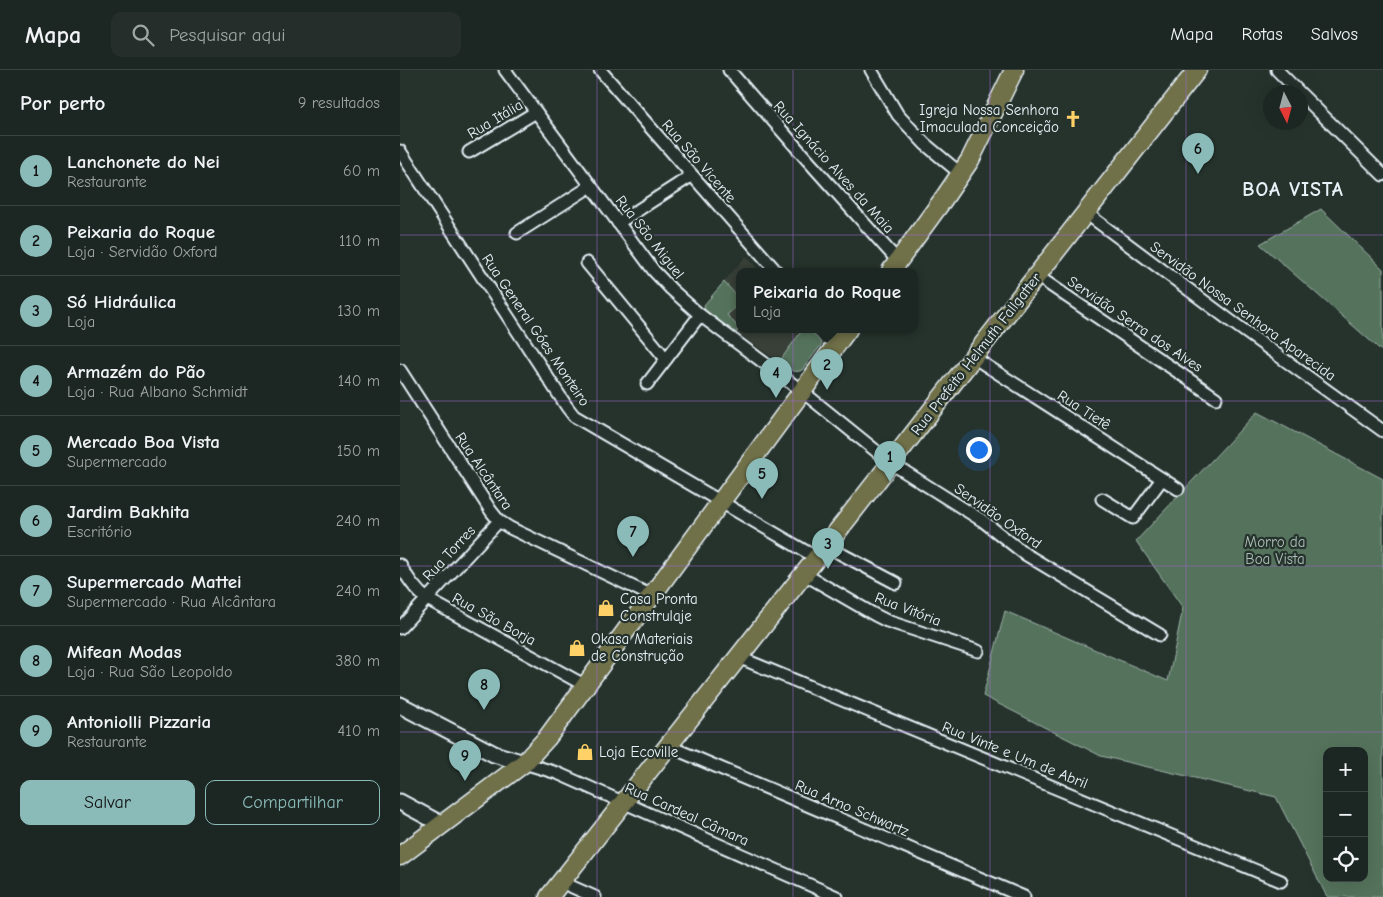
<!DOCTYPE html>
<html lang="pt">
<head>
<meta charset="utf-8">
<style>
  body { margin:0; font-family:"Comic Neue",sans-serif; background:#252e2a; color:#f1f3f6 }
  .controls { position:absolute; right:15px; bottom:15px; display:grid; overflow:hidden; border-radius:10px; box-shadow:0 5px 20px #0002 }
  .controls button { width:45px; height:45px; display:grid; place-items:center; padding:0; border:0; border-bottom:1px solid #3a4340; background:#1c2622; color:#f1f3f6; font:25px sans-serif }
  .compass { position:absolute; left:863px; top:15px; width:45px; height:45px; border-radius:50%; background:#1c2622; box-shadow:0 5px 20px #0002; rotate:174deg }
  .you { position:absolute; left:578px; top:379px; width:18px; height:18px; margin:-12px; border:4px solid #fff; border-radius:50%; background:#1a73e8; box-shadow:0 0 0 8px #1a73e833 }
  .badge { display:grid; place-items:center; width:32px; height:32px; border-radius:50%; background:#8bbbb9; color:#111; font-size:16px; font-weight:700 }
  .pin { position:absolute; translate:-50% -41px; filter:drop-shadow(0 1px 2px #0008) }
  .pin::after { content:''; position:absolute; top:26px; width:18px; height:15px; background:inherit; clip-path:polygon(0 0,100% 0,50% 100%) }
  .popup { position:absolute; left:336px; top:198px; width:182px; height:65px; box-sizing:border-box; display:grid; place-content:center; border-radius:10px; background:#1c2622; filter:drop-shadow(0 1px 4px #0005); font-size:16px; white-space:nowrap; color:#a0a5a5 }
  .popup b { font-size:19px; color:#f1f3f6 }
  .popup::after { content:''; position:absolute; left:50%; top:100%; margin-left:-10px; border:10px solid transparent; border-top-color:#1c2622 }
  .list { margin:0; padding:0; list-style:none }
  h2 { display:flex; justify-content:space-between; align-items:center; height:65px; margin:0; padding:0 20px; font-size:21px }
  h2 small { font-size:16px; font-weight:400; color:#a0a5a5 }
  .list li { display:grid; grid-template-columns:32px 1fr auto; gap:15px; align-items:center; box-sizing:border-box; height:70px; padding:0 20px; border-top:1px solid #3a4340 }
  .list b { display:block; font-size:19px; white-space:nowrap }
  .list p { margin:0; font-size:16px; white-space:nowrap; color:#a0a5a5 }
  .list em { font-size:16px; font-style:normal; color:#a0a5a5 }
  .actions { display:flex; gap:10px; padding:15px 20px }
  .actions a { flex:1; padding:11px 0; border:1px solid #8bbbb9; border-radius:10px; text-align:center; font-size:18px; color:#8bbbb9 }
  .actions .main { background:#8bbbb9; color:#111 }
  .icon { flex:none; width:28px; height:28px; fill:none; stroke:currentColor; stroke-width:2; stroke-linecap:round; stroke-linejoin:round }
  .map { position:relative; flex:none; width:983px; height:827px; overflow:hidden }
  header { display:flex; align-items:center; gap:30px; box-sizing:border-box; height:70px; padding:0 25px; background:#1c2622; border-bottom:1px solid #3a4340 }
  header strong { font-size:24px }
  nav { display:flex; gap:28px; margin-inline-start:auto; font-size:18px }
  .search { width:350px; height:45px; background:#252e2a; display:flex; align-items:center; gap:12px; box-sizing:border-box; padding:0 18px; border-radius:10px; color:#a0a5a5; font-size:19px }
  main { display:flex }
  aside { flex:1; background:#1c2622 }
  .map>svg:first-child { display:block }
</style>
</head>
<body>
<header>
<strong>Mapa</strong>
<div class="search"><svg class="icon" aria-label="search" viewBox="0 0 24 24"><circle cx="10" cy="10" r="6"/><path d="M15 15l6 6"/></svg>Pesquisar aqui</div>
<nav><a>Mapa</a><a>Rotas</a><a>Salvos</a></nav>
</header>
<main>
<aside>
<h2>Por perto<small>9 resultados</small></h2>
<ul class="list">
<li><span class="badge">1</span><div><b>Lanchonete do Nei</b><p>Restaurante</p></div><em>60 m</em></li>
<li><span class="badge">2</span><div><b>Peixaria do Roque</b><p>Loja · Servidão Oxford</p></div><em>110 m</em></li>
<li><span class="badge">3</span><div><b>Só Hidráulica</b><p>Loja</p></div><em>130 m</em></li>
<li><span class="badge">4</span><div><b>Armazém do Pão</b><p>Loja · Rua Albano Schmidt</p></div><em>140 m</em></li>
<li><span class="badge">5</span><div><b>Mercado Boa Vista</b><p>Supermercado</p></div><em>150 m</em></li>
<li><span class="badge">6</span><div><b>Jardim Bakhita</b><p>Escritório</p></div><em>240 m</em></li>
<li><span class="badge">7</span><div><b>Supermercado Mattei</b><p>Supermercado · Rua Alcântara</p></div><em>240 m</em></li>
<li><span class="badge">8</span><div><b>Mifean Modas</b><p>Loja · Rua São Leopoldo</p></div><em>380 m</em></li>
<li><span class="badge">9</span><div><b>Antoniolli Pizzaria</b><p>Restaurante</p></div><em>410 m</em></li>
</ul>
<div class="actions"><a class="main">Salvar</a><a>Compartilhar</a></div>
</aside>
<div class="map">
<svg width="983" height="827" viewBox="0 0 983 827">
  <rect width="100%" height="100%" fill="#26332d"/>
  <filter id="ink" filterUnits="userSpaceOnUse"><feTurbulence type="fractalNoise" baseFrequency=".02" numOctaves="2"/><feDisplacementMap in="SourceGraphic" scale="10" xChannelSelector="R" yChannelSelector="G"/><feConvolveMatrix kernelMatrix="1 2 1 2 8 2 1 2 1" color-interpolation-filters="sRGB"/></filter>
  <g filter="url(#ink)">
    <polygon fill="#394137" points="346,186 360,201 340,201 340,259 403,259 379,292 305,240 304,235"/>
    <g fill="#55735b" stroke="#9eb2aa" fill-rule="evenodd">
      <polygon points="921,139 983,199 983,282 860,174"/>
      <polygon points="324,212 339,228 339,234 327,245 339,258 336,263 305,240 304,235"/>
      <path d="M403,259H410L422,274L402,300C393,305 386,296 379,292Z"/>
      <path d="M857,342L983,409V827H928L926,825L876,727L701,686L583,626L605,541L768,611L783,538L736,471ZM927,681H964V808H927Z"/>
    </g>
    <g fill="none" stroke-linecap="round" stroke-linejoin="round">
      <g stroke="#e8f1f8" stroke-width="15">
        <g id="street">
          <polyline points="105,0 254,201 271,219 300,245 403,322 491,393 583,451 625,484 760,565"/>
          <polyline points="200,0 376,201"/>
          <polyline points="329,0 403,85 498,191"/>
          <polyline points="471,0 498,45 525,74 561,104"/>
          <polyline points="877,0 899,22"/>
          <polyline points="901,24 983,105"/>
          <polyline points="0,81 167,337 174,346 417,488"/>
          <polyline points="69,82 136,42"/>
          <polyline points="686,143 832,252 983,361"/>
          <polyline points="218,153 291,106"/>
          <polyline points="117,163 191,116"/>
          <polyline points="187,193 266,289"/>
          <polyline points="637,206 816,328"/>
          <polyline points="426,259 438,273"/>
          <polyline points="573,287 778,419"/>
          <polyline points="0,300 91,441 99,451 110,458 252,526"/>
          <polyline points="247,314 300,245"/>
          <polyline points="702,429 733,448 762,409"/>
          <polyline points="426,476 496,513"/>
          <path d="M0,495C8,508 15,520 27,529L186,616"/>
          <polyline points="404,504 475,545 487,551 578,581"/>
          <polyline points="0,558 99,451"/>
          <polyline points="338,587 881,811"/>
          <polyline points="268,676 624,827"/>
          <polyline points="124,693 157,703 437,827"/>
          <polyline points="161,812 195,827"/>
        </g>
      </g>
      <g stroke="#e8f1f8" stroke-width="19">
        <g id="secondary">
          <polyline points="0,635 94,684 124,693"/>
          <polyline points="0,732 41,754"/>
        </g>
      </g>
      <g stroke="#e8f1f8" stroke-width="21">
        <g id="primary">
          <polyline points="491,201 542,131 570,90 614,0"/>
          <polyline points="0,786 124,693 147,668 448,259"/>
          <polyline points="149,827 426,476 797,0"/>
        </g>
      </g>
      <use href="#street" stroke="#26332d" stroke-width="11"/>
      <use href="#secondary" stroke="#26332d" stroke-width="15"/>
      <use href="#primary" stroke="#6f704a" stroke-width="18"/>
    </g>
  </g>
  <path fill="none" stroke="#9c67d0" stroke-width="1" stroke-opacity="0.55" d="M197,0V827M393,0V827M590,0V827M786,0V827M0,165H983M0,331H983M0,496H983M0,662H983"/>
  <defs>
    <g id="church-bare" transform="scale(1.35)"><path d="M-1.2-6h2.4v3.5h3.3v2.4h-3.3V6h-2.4V-.1h-3.3v-2.4h3.3Z" fill="#ffd166" stroke="#26332d" stroke-width="2.5" paint-order="stroke"/></g>
    <g id="shop-bare" transform="scale(1.35)"><path d="M-5-2.5h2.3a2.7 3.5 0 0 1 5.4 0H5L5.5 6h-11ZM-1.5-2.5h3a1.5 2.3 0 0 0-3 0Z" fill="#ffd166" stroke="#26332d" stroke-width="2.5" paint-order="stroke"/></g>
  </defs>
  <g fill-rule="evenodd">
    <use href="#church-bare" x="673" y="49"/>
    <use href="#shop-bare" x="206" y="538"/>
    <use href="#shop-bare" x="177" y="578"/>
    <use href="#shop-bare" x="185" y="682"/>
  </g>
  <g text-anchor="middle" dominant-baseline="central" stroke-width="4.5" stroke-linejoin="round" paint-order="stroke">
    <g font-size="15" fill="#e8f1f8" stroke="#26332d" text-anchor="start">
      <text x="659" y="40" text-anchor="end">Igreja Nossa Senhora<tspan x="659" dy="17">Imaculada Conceição</tspan></text>
      <text x="220" y="529">Casa Pronta<tspan x="220" dy="17">Construlaje</tspan></text>
      <text x="191" y="569">Okasa Materiais<tspan x="191" dy="17">de Construção</tspan></text>
      <text x="199" y="682">Loja Ecoville</text>
    </g>
    <g font-size="15" fill="#e8f1f8" stroke="#26332d">
      <text transform="translate(95 49) rotate(-31)">Rua Itália</text>
      <text transform="translate(299 91) rotate(49)">Rua São Vicente</text>
      <text transform="translate(434 97) rotate(48)">Rua Ignácio Alves da Maia</text>
      <text transform="translate(250 167) rotate(52)">Rua São Miguel</text>
      <text transform="translate(843 241) rotate(36)">Servidão Nossa Senhora Aparecida</text>
      <text transform="translate(735 254) rotate(34)">Servidão Serra dos Alves</text>
      <text transform="translate(136 260) rotate(56)">Rua General Góes Monteiro</text>
      <text transform="translate(576 284) rotate(-52)">Rua Prefeito Helmuth Fallgatter</text>
      <text transform="translate(684 340) rotate(33)">Rua Tietê</text>
      <text transform="translate(84 401) rotate(56)">Rua Alcântara</text>
      <text transform="translate(598 446) rotate(35)">Servidão Oxford</text>
      <text transform="translate(49 483) rotate(-47)">Rua Torres</text>
      <text transform="translate(508 539) rotate(21)">Rua Vitória</text>
      <text transform="translate(94 549) rotate(29)">Rua São Borja</text>
      <text transform="translate(615 685) rotate(22)">Rua Vinte e Um de Abril</text>
      <text transform="translate(452 738) rotate(23)">Rua Arno Schwartz</text>
      <text transform="translate(287 744) rotate(24)">Rua Cardeal Câmara</text>
    </g>
    <g font-size="15" fill="#adbfb9" stroke="#26332d">
      <text x="875" y="472">Morro da<tspan x="875" dy="17">Boa Vista</tspan></text>
    </g>
    <g font-size="20" font-weight="bold" letter-spacing="1" fill="#e8f1f8" stroke="#26332d">
      <text x="893" y="119">BOA VISTA</text>
    </g>
  </g>
</svg>
<div class="controls">
<button>+</button>
<button>−</button>
<button><svg class="icon" aria-label="locate" viewBox="0 0 24 24"><circle cx="12" cy="12" r="6"/><path d="M12 2v4M12 18v4M2 12h4M18 12h4"/></svg></button>
</div>
<svg class="compass" viewBox="-18 -18 36 36"><path d="M0-13l5 13h-10z" fill="#e53935"/><path d="M0 13l5-13h-10z" fill="#a0a5a5"/></svg>
<div class="you"></div>
<div class="pin badge" style="left:490px;top:412px">1</div>
<div class="pin badge" style="left:427px;top:320px">2</div>
<div class="popup"><b>Peixaria do Roque</b>Loja</div>
<div class="pin badge" style="left:428px;top:499px">3</div>
<div class="pin badge" style="left:376px;top:328px">4</div>
<div class="pin badge" style="left:362px;top:429px">5</div>
<div class="pin badge" style="left:798px;top:104px">6</div>
<div class="pin badge" style="left:233px;top:487px">7</div>
<div class="pin badge" style="left:84px;top:640px">8</div>
<div class="pin badge" style="left:65px;top:711px">9</div>
</div>
</main>
</body>
</html>
